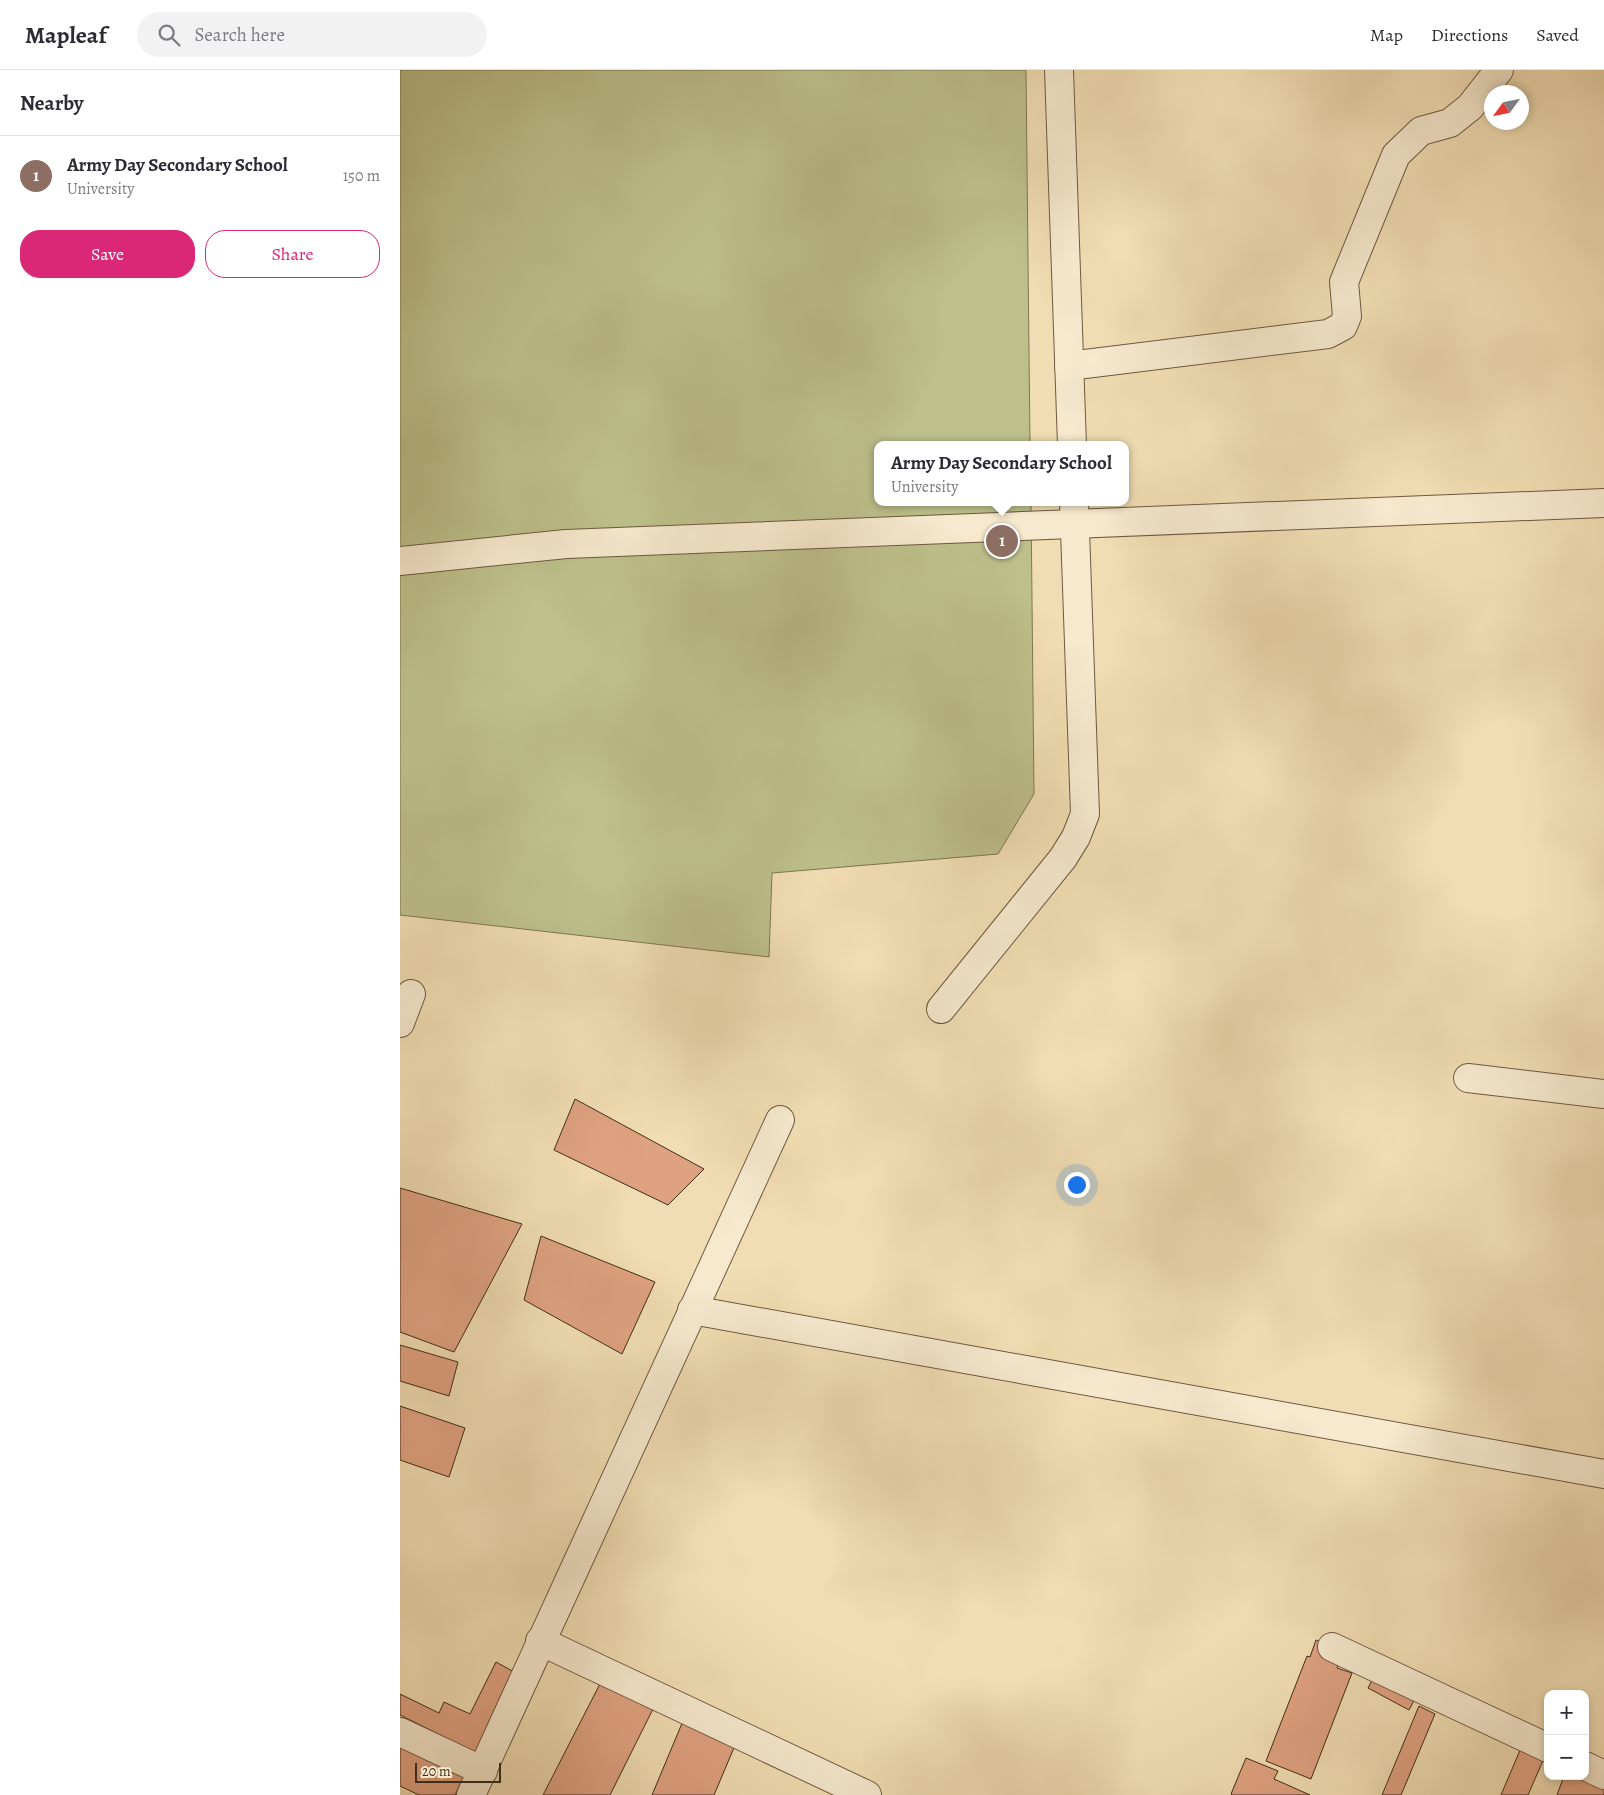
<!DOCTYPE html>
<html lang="en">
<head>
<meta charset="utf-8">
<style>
  body { margin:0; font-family:Alegreya,serif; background:#f2f2f3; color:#2b2b33 }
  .controls { position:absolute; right:15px; bottom:15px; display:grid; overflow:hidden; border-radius:10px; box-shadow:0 2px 8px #0003 }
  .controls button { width:45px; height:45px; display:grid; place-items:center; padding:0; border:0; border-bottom:1px solid #e1e1e2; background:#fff; color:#2b2b33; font:25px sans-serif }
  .compass { position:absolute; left:1084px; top:15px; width:45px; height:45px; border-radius:50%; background:#fff; box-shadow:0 2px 8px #0003; rotate:237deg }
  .scale { position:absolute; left:15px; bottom:12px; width:86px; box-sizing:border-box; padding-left:5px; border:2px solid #422d1a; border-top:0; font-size:14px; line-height:18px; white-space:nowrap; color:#422d1a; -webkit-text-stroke:4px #f6e9ce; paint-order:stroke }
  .you { position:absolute; left:676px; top:1114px; width:18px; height:18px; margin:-12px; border:4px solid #fff; border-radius:50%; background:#1a73e8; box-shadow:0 0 0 8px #1a73e833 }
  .badge { display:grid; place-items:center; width:32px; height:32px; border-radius:50%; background:#db2777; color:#fff; font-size:16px; font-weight:700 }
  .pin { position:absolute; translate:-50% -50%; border:2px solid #fff; box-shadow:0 1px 5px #0006 }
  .popup { position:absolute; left:474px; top:371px; width:255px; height:65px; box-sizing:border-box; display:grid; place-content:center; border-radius:10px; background:#fff; filter:drop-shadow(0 1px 4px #0005); font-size:16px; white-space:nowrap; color:#7c7c81 }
  .popup b { font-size:19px; color:#2b2b33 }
  .popup::after { content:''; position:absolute; left:50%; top:100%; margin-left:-10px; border:10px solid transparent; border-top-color:#fff }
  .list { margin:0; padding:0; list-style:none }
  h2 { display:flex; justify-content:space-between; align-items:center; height:65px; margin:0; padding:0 20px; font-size:21px }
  h2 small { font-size:16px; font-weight:400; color:#7c7c81 }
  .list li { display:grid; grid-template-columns:32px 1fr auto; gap:15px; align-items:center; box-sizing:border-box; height:80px; padding:0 20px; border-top:1px solid #e1e1e2 }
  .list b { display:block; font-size:19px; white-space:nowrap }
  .list p { margin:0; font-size:16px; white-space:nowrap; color:#7c7c81 }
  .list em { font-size:16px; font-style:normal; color:#7c7c81 }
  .actions { display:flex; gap:10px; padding:15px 20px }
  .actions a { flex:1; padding:11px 0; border:1px solid #db2777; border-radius:20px; text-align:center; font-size:18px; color:#db2777 }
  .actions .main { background:#db2777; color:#fff }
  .icon { flex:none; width:28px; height:28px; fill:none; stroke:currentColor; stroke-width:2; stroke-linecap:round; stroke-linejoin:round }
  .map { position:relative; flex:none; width:1204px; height:1725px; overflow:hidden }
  header { display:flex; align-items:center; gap:30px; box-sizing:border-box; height:70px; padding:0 25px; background:#fff; border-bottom:1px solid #e1e1e2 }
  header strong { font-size:24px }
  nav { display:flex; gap:28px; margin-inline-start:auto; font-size:18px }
  .search { width:350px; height:45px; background:#f2f2f3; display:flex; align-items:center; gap:12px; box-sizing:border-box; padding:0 18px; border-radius:28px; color:#7c7c81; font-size:19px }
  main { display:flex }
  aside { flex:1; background:#fff }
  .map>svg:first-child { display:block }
</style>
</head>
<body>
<header>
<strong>Mapleaf</strong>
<div class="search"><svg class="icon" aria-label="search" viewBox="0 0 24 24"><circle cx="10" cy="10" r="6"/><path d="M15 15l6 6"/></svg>Search here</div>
<nav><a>Map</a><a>Directions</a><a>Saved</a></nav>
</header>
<main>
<aside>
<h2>Nearby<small></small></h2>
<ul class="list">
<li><span class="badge" style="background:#8d6e63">1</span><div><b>Army Day Secondary School</b><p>University</p></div><em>150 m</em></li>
</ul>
<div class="actions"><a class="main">Save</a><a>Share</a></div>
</aside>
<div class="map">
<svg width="1204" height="1725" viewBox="0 0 1204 1725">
  <rect width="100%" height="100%" fill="#f1ddb3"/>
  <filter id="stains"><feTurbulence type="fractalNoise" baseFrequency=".004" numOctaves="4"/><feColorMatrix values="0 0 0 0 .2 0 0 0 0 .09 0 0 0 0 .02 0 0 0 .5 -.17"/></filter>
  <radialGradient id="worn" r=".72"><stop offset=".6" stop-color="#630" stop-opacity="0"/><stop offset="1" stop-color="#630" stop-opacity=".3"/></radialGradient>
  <polygon fill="#bdc08b" stroke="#807652" points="0,0 626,0 630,375 478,375 478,432 631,432 634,724 598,784 372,803 369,887 0,845"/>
  <g fill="#dfa281" stroke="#422d1a">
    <polygon points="175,1029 304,1099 268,1135 154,1080"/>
    <polygon points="0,1118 122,1154 54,1282 0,1262"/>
    <polygon points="141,1166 255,1212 222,1284 124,1230"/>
    <polygon points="0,1275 58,1292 49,1326 0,1311"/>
    <polygon points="0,1336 65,1358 49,1407 0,1390"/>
    <polygon points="916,1570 944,1581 937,1598 952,1603 911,1709 866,1691 907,1586 910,1587"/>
    <polygon points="96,1592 116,1603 76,1683 0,1645 0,1624 39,1643 44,1632 70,1644"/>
    <polygon points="980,1595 1021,1617 1009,1640 968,1618"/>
    <polygon points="205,1604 257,1631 210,1725 143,1725"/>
    <polygon points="1019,1636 1035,1644 1001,1725 982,1725"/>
    <polygon points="283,1651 336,1673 314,1725 252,1725"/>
    <polygon points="1129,1659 1148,1679 1128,1725 1101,1725"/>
    <polygon points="0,1673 65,1704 55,1725 19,1725 0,1716"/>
    <polygon points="846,1688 878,1701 874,1709 910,1725 832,1725 831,1724"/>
    <polygon points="1204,1705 1204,1725 1157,1725 1164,1706"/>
  </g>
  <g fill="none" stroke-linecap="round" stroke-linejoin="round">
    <g stroke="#6e5940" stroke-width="30">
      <g id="street">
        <polyline points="659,0 672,375"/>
        <polyline points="669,296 928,264 943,256 947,246 944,212 996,85 1021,61 1050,53 1070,37 1099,0"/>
        <polyline points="0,491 166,474 1204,433"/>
        <polyline points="541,939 663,788 676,767 685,744 674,432"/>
        <polyline points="0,953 11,924"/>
        <polyline points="1068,1008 1204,1024"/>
        <polyline points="292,1240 1204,1404"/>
        <polyline points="140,1571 467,1725"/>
        <polyline points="932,1577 1148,1678"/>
        <polyline points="0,1662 83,1701"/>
        <polyline points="1185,1696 1204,1705"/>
        <polyline points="71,1725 380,1050"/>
      </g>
    </g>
    <use href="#street" stroke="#f6e9ce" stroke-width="28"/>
  </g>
  <rect width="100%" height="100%" filter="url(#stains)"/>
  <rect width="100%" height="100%" fill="url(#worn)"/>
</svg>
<div class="controls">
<button>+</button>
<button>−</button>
</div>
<svg class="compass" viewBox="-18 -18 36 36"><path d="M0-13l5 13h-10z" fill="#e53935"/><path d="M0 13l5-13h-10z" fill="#7c7c81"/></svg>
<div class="scale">20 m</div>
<div class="you"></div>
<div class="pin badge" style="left:602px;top:471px;background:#8d6e63">1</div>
<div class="popup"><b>Army Day Secondary School</b>University</div>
</div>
</main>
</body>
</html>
